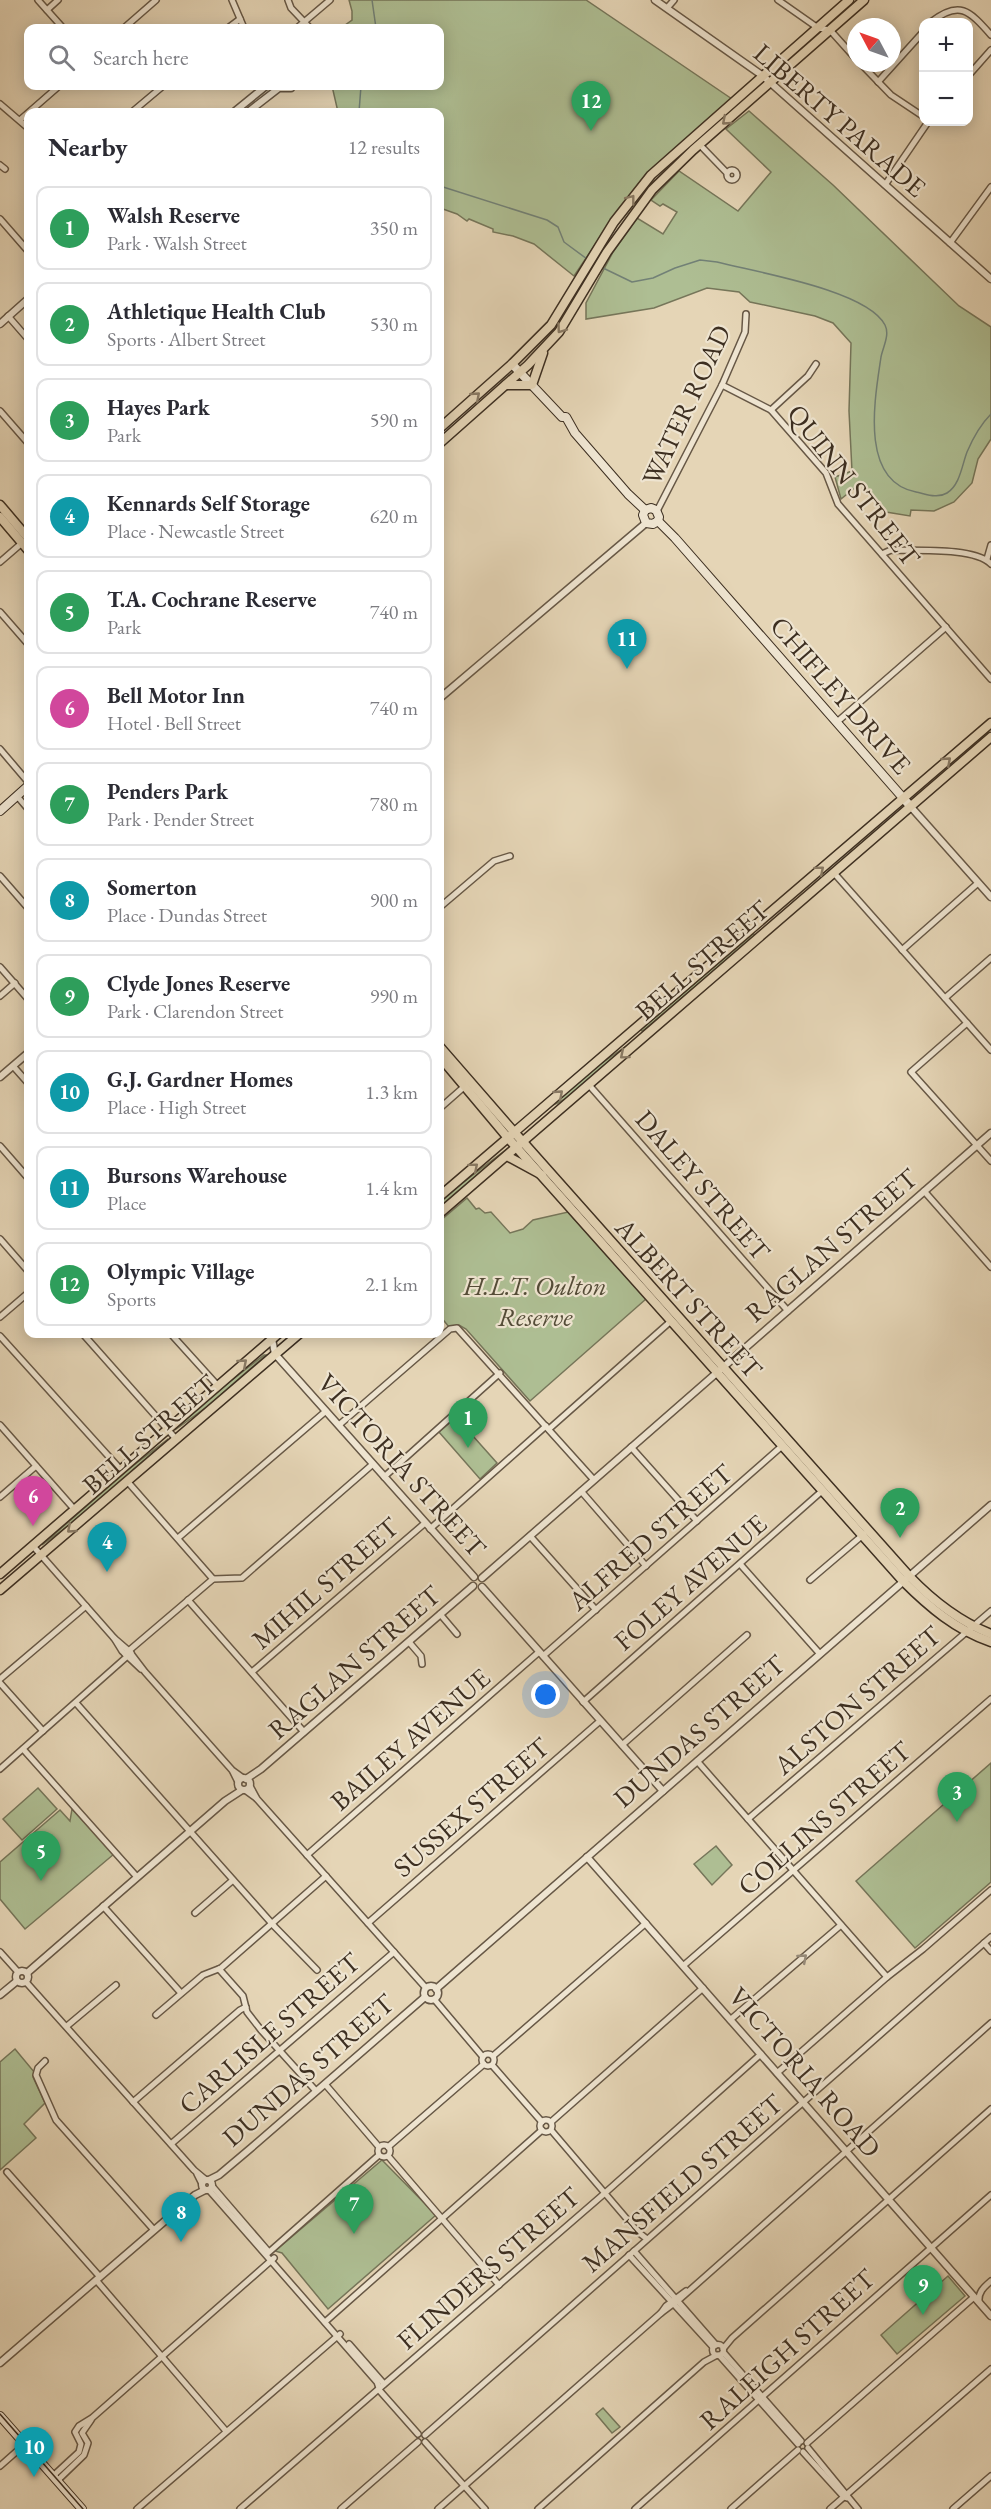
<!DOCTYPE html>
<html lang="en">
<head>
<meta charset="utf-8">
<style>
  body { margin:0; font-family:"EB Garamond",serif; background:#f2f2f3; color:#2b2b33 }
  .controls { position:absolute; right:18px; top:18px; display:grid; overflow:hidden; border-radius:12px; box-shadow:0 3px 15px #0003 }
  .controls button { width:54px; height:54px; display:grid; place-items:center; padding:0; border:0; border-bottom:2px solid #e1e1e2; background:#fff; color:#2b2b33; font:30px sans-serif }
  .compass { position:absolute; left:847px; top:18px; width:54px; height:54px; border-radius:50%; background:#fff; box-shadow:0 3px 15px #0003; rotate:311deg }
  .you { position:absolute; left:546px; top:1695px; width:21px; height:21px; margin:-15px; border:4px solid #fff; border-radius:50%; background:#1a73e8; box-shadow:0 0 0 9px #1a73e833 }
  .badge { display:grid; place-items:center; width:39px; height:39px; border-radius:50%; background:#b45309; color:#fff; font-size:20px; font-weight:700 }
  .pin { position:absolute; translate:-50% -50px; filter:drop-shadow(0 2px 3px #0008) }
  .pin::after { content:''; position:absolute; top:32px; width:21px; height:18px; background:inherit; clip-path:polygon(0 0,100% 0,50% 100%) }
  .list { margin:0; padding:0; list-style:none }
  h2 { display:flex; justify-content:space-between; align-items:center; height:78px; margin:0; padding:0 24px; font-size:26px }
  h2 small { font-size:20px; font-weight:400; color:#7c7c81 }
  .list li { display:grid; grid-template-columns:39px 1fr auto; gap:18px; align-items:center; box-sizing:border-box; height:84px; margin:0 12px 12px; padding:0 12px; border:2px solid #e1e1e2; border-radius:12px }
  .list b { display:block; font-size:22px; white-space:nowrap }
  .list p { margin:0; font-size:20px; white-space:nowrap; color:#7c7c81 }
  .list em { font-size:20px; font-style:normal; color:#7c7c81 }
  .icon { flex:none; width:33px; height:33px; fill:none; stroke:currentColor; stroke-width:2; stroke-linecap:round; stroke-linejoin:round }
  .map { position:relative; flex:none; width:991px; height:2509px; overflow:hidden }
  .search { position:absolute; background:#fff; box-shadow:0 3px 15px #0003; left:24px; top:24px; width:420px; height:66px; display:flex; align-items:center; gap:15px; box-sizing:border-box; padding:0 21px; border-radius:12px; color:#7c7c81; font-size:22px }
  .panel { position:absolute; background:#fff; box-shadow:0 3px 15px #0003; left:24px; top:108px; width:420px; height:1230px; border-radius:12px }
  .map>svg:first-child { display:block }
</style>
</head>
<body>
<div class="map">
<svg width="991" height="2509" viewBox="0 0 991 2509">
  <rect width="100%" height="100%" fill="#e5d5b6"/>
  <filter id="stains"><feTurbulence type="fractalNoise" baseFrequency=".00333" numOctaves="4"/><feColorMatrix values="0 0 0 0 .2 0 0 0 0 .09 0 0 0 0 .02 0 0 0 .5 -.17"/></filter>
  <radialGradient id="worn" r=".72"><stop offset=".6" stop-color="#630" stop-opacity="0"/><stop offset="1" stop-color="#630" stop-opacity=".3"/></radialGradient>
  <g fill="#aebe93" stroke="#76765a" stroke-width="1.5">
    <polygon points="349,0 586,0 732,99 662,161 609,224 574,276 534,244 513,236 493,232 493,229 469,219 467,221 457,214 440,208 440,112 338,112 332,86 440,86 440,28 341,28 352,20 352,11"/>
    <polygon points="749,111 833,185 959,306 991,327 991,439 978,459 972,483 954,502 934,511 911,510 910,516 886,512 861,483 841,499 835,477 852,471 849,411 851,343 833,323 815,316 750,302 739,292 707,288 654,308 586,319 586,303 613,252 637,218 663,234 677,212 663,204 660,206 651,200 679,171 738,211 771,172 726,129"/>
    <polygon points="753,934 757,935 645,1029 642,1031 641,1029"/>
    <polygon points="635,1040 568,1098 553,1105 522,1131 589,1072"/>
    <polygon points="507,1149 507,1151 440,1208 440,1200"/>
    <polygon points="467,1198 476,1209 479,1208 485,1213 491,1212 510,1233 523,1229 533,1220 568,1212 646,1299 530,1401 466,1329 459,1325 449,1327 440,1316 440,1221"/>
    <polygon points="264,1355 266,1355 208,1406 175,1430 206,1400"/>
    <polygon points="456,1417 497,1463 480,1479 439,1432"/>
    <polygon points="168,1439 75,1521 42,1545 130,1468"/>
    <polygon points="991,1763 991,1882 915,1948 856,1881"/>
    <polygon points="38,1788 57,1809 22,1840 3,1819"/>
    <polygon points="72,1809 114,1854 25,1929 0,1899 0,1862 60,1810 70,1821"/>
    <polygon points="716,1846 732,1865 712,1885 694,1864"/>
    <polygon points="15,2049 35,2073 33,2077 45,2103 24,2124 36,2138 0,2170 0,2062"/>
    <polygon points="382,2160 436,2215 328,2309 282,2253 275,2251"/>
    <polygon points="948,2276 965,2296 897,2354 881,2335"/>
    <polygon points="603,2408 620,2427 612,2433 596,2414"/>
  </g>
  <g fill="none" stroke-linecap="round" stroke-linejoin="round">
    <g stroke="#728177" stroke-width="1.5">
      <polyline points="372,0 376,28"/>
      <polyline points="359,112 361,86"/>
      <polyline points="440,186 547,220 558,227 564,242 587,259"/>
      <path d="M601,267L632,282L653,278L675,268L700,260L717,262C755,272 867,290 885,325C890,335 883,347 881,357C875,398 859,481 916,492C926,494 937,499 947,493C960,485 962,465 967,452C973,438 980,425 991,414"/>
    </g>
    <g stroke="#675846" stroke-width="8">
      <g id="minor">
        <polyline points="38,0 63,28"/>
        <polyline points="232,0 244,28"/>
        <polyline points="288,0 291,8 310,28"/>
        <polyline points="778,0 818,28 830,30 856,59"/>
        <polyline points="667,8 674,0"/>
        <polyline points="47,10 58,0"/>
        <path d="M931,22C959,0 969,10 991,35"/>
        <polyline points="124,28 156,0"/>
        <polyline points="228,28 240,19"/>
        <polyline points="297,28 330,0"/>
        <polyline points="860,63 891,95 924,117"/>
        <polyline points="968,76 991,50"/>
        <polyline points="878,82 924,31"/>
        <polyline points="0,104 28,128"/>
        <polyline points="132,112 163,86"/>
        <polyline points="20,120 59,86"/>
        <polyline points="699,144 727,173"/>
        <polyline points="0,165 5,169"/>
        <circle cx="732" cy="175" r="5"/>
        <polyline points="885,185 928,122"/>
        <polyline points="0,219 28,251"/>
        <polyline points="950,243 991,187"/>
        <polyline points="8,316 28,339"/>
        <polyline points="722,385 771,410 826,473 838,504 991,679"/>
        <polyline points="771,410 808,376 816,364"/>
        <polyline points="0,411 28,443"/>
        <polyline points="657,511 722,385 745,332 746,314"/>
        <path d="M882,554L891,550C915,551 975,547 991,564"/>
        <polyline points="987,559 991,545"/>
        <polyline points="0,562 22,543"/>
        <polyline points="0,612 28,644"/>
        <polyline points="837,722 946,627"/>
        <polyline points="0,749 28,782"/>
        <polyline points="17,796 28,809"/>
        <polyline points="834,873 991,1050"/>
        <polyline points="0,876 28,908"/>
        <polyline points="440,907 494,861 510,856"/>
        <polyline points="902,950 978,883"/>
        <polyline points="0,967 28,999"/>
        <polyline points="0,996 15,983"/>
        <polyline points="945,998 991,958"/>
        <polyline points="967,1023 911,1072 991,1161"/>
        <polyline points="13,1066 28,1083"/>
        <polyline points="589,1085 788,1311"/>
        <polyline points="440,1108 465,1086"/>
        <polyline points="0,1146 28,1178"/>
        <polyline points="924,1191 991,1267"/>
        <polyline points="0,1239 28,1271"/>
        <polyline points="0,1317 28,1293"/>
        <polyline points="83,1334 176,1439"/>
        <polyline points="171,1334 218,1386"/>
        <polyline points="0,1336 121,1470"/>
        <polyline points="0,1425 75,1510"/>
        <polyline points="339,1425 450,1329 457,1328 594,1480"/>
        <polyline points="549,1429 671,1321"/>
        <polyline points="631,1447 697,1521"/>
        <polyline points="384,1477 500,1373"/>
        <polyline points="127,1481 213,1579"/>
        <polyline points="581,1491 646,1566"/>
        <polyline points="0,1497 36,1466"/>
        <polyline points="430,1529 546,1426"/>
        <polyline points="530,1536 596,1610"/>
        <polyline points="178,1538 326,1411"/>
        <polyline points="33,1546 114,1638 122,1651 141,1669"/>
        <polyline points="740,1564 820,1654"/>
        <polyline points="810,1580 864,1534"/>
        <polyline points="188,1600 304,1732"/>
        <polyline points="440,1614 457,1634"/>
        <polyline points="114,1638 129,1651 145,1672 232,1770 243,1778"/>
        <polyline points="409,1642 421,1656 422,1664"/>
        <polyline points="125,1654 213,1579 242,1578 373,1464"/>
        <polyline points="543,1656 782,1446"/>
        <polyline points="252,1672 425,1523"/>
        <polyline points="0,1679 86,1606"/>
        <polyline points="0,1683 43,1731"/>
        <polyline points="583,1702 822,1491"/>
        <polyline points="76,1703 275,1927 317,1970"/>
        <polyline points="622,1745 747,1635"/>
        <polyline points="23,1749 137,1877"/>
        <polyline points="697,1761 887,1977"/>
        <polyline points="0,1769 131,1653"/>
        <polyline points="233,1772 238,1782"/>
        <polyline points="250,1786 257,1799 426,1988"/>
        <polyline points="245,1790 256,1798"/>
        <polyline points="748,1819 991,1611"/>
        <polyline points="307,1855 539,1652"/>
        <polyline points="103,1906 181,1993"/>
        <polyline points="195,1913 233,1880"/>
        <polyline points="368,1923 600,1721"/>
        <polyline points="984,1943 991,1951"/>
        <polyline points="0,1952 18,1972"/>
        <polyline points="683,1966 991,1699"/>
        <polyline points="219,1969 243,1996 247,2012 261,2030 316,2091"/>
        <polyline points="26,1982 194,2170 206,2180"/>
        <polyline points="434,1999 483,2057"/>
        <polyline points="156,2015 203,1975 221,1968 326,1876"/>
        <polyline points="730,2020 841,1925"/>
        <polyline points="67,2026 116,1985"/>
        <circle cx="488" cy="2060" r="6"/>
        <polyline points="493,2056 646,1923"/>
        <polyline points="45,2061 38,2068 36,2075 56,2120 154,2230"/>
        <polyline points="492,2065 542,2122"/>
        <polyline points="777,2073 887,1977 923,1949 991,1890"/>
        <polyline points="325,2084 379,2147"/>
        <polyline points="133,2102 240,2010 246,2007"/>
        <circle cx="546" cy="2126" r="6"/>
        <polyline points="551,2122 703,1988"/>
        <polyline points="551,2130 638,2232 647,2239"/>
        <polyline points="171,2144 394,1952"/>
        <circle cx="384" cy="2151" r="6"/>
        <polyline points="388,2147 484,2064"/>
        <polyline points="388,2156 499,2285"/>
        <polyline points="7,2172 100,2277"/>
        <polyline points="197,2174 202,2184"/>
        <polyline points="212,2186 268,2251"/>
        <polyline points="209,2190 377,2382 380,2391 418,2434"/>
        <polyline points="634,2251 716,2345"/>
        <polyline points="268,2253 379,2155"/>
        <polyline points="629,2255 713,2347"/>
        <polyline points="96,2280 226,2431"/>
        <path d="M979,2302C978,2292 984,2287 991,2281"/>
        <polyline points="661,2313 681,2298 991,2023"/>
        <polyline points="325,2322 542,2130"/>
        <polyline points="349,2344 384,2384"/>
        <circle cx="718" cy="2350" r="5.5"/>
        <polyline points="723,2349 732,2338 991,2109"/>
        <polyline points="723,2352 801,2441"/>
        <polyline points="719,2355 798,2444"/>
        <polyline points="425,2435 991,1937"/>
        <polyline points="425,2442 485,2509"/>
        <polyline points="807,2443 974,2297"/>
        <polyline points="808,2448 858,2509"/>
        <polyline points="803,2452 844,2497 847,2498"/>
        <polyline points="0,2466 25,2444"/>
        <polyline points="53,2476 79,2452 81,2444 75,2432 79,2426 92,2418 274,2258"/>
        <polyline points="57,2481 84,2455 88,2443 82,2433 91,2420"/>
        <polyline points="137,2509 340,2334"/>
        <polyline points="240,2509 605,2193 761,2054"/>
        <polyline points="341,2509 418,2442"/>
        <polyline points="438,2509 661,2313 666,2306 686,2291"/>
        <polyline points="538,2509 704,2362 717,2355"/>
        <polyline points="635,2509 991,2195"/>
        <polyline points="731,2509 798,2450"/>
        <polyline points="830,2509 991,2369"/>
        <polyline points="953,2509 991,2476"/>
      </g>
    </g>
    <g stroke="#675846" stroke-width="9">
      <g id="tertiary">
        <polyline points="655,0 763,76 991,279"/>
        <polyline points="234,112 266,86"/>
        <polyline points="248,112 279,88 291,88"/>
        <polyline points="0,324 28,299"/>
        <polyline points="440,698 646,523"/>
        <polyline points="911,807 991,897"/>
        <polyline points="0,1077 28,1053"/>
        <polyline points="272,1339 275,1354 474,1577"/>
        <polyline points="482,1578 991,1133"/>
        <polyline points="482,1587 663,1791"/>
        <circle cx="244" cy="1784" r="6"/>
        <polyline points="246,1779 261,1769 473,1586"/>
        <polyline points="587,1857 991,2316"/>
        <circle cx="22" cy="1977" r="6"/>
        <polyline points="27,1973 225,1801 242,1790"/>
        <circle cx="431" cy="1993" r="7"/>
        <polyline points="436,1989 991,1505"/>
        <polyline points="0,1995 17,1981"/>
        <circle cx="207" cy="2185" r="5"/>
        <polyline points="209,2180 219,2175 251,2148 425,1997"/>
        <polyline points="0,2363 195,2195 205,2190"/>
      </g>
    </g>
    <g stroke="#3d2f21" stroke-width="10">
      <g id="secondary">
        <polyline points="512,364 562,417 566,417 575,433 628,494 645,510"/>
        <polyline points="645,510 643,515 646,523 653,524 658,521"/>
        <polyline points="645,510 651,508 656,510 659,517 658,521"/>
        <polyline points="658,521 675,538 911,807"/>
        <polyline points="0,811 28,786"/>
        <polyline points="0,2416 82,2509"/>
      </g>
    </g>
    <g stroke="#3d2f21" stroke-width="11">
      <g id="primary">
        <polyline points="506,385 532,385 543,353"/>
        <polyline points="440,428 512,364 551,325 614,222 651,175 849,0"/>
        <polyline points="440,443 528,365 559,332 607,252 652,190 693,150 864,0"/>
        <path d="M514,1132L909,1576C933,1601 958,1621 991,1634"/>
        <path d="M508,1138L903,1581C929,1607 956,1630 991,1642"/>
      </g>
    </g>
    <g stroke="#3d2f21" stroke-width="11">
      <g id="trunk">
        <polyline points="0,505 28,538"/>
        <polyline points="0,517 28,550"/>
        <polyline points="440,1047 514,1132"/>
        <polyline points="440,1057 508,1138"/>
        <polyline points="507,1156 542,1175"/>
        <polyline points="440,1196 991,723"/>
        <polyline points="440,1213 991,737"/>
        <polyline points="0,1574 278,1334"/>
        <polyline points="0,1590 299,1334"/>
      </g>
    </g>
    <use href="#minor" stroke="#eee4d0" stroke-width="5"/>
    <use href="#tertiary" stroke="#eee4d0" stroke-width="6"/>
    <use href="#secondary" stroke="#eee4d0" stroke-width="8"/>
    <use href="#primary" stroke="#e5d5b6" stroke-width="8"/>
    <use href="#trunk" stroke="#e5d5b6" stroke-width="8"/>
    <polyline stroke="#3d2f21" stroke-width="1.5" points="0,2414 83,2509"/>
  </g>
  <defs><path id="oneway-chevron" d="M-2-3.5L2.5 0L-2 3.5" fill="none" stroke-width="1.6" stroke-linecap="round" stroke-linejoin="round" transform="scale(1.5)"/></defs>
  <g stroke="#897a64">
    <use href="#oneway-chevron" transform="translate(726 121) rotate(139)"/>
    <use href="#oneway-chevron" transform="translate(631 199) rotate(-52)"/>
    <use href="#oneway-chevron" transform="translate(561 329) rotate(126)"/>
    <use href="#oneway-chevron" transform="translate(476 396) rotate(-41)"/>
    <use href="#oneway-chevron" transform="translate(947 761) rotate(-41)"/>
    <use href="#oneway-chevron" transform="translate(820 870) rotate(-40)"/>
    <use href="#oneway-chevron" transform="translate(624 1055) rotate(140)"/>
    <use href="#oneway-chevron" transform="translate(559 1094) rotate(-41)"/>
    <use href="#oneway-chevron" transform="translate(474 1167) rotate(-40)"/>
    <use href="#oneway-chevron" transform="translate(243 1363) rotate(-41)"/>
    <use href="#oneway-chevron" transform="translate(71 1529) rotate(139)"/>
  </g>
  <use stroke="#968a78" href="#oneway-chevron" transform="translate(803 1958) rotate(-41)"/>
  <g text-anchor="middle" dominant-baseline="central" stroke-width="4.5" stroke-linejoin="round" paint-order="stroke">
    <g font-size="27" fill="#3d2f21" stroke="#eee4d0">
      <text transform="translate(840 120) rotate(41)">LIBERTY PARADE</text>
      <text transform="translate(686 405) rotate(-65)">WATER ROAD</text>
      <text transform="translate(854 485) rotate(52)">QUINN STREET</text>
      <text transform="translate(841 695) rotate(49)">CHIFLEY DRIVE</text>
      <text transform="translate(702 960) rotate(-41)">BELL STREET</text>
      <text transform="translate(703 1185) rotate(49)">DALEY STREET</text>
      <text transform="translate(831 1245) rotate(-41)">RAGLAN STREET</text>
      <text transform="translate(689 1298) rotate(48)">ALBERT STREET</text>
      <text transform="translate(149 1434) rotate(-41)">BELL STREET</text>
      <text transform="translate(402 1465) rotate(48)">VICTORIA STREET</text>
      <text transform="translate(650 1537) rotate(-41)">ALFRED STREET</text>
      <text transform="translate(690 1582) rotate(-41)">FOLEY AVENUE</text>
      <text transform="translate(325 1583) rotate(-41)">MIHIL STREET</text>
      <text transform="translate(354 1662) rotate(-41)">RAGLAN STREET</text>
      <text transform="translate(857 1700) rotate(-41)">ALSTON STREET</text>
      <text transform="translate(699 1731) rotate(-41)">DUNDAS STREET</text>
      <text transform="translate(410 1739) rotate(-41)">BAILEY AVENUE</text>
      <text transform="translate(471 1807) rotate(-41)">SUSSEX STREET</text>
      <text transform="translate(824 1818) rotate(-41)">COLLINS STREET</text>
      <text transform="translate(269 2033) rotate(-41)">CARLISLE STREET</text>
      <text transform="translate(308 2070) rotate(-41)">DUNDAS STREET</text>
      <text transform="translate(805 2072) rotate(49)">VICTORIA ROAD</text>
      <text transform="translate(682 2183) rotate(-41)">MANSFIELD STREET</text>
      <text transform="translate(488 2268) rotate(-41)">FLINDERS STREET</text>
      <text transform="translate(787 2349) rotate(-42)">RALEIGH STREET</text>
    </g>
    <g font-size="27" font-style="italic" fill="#544c38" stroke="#eee4d0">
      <text x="535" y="1285">H.L.T. Oulton<tspan x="535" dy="31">Reserve</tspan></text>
    </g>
  </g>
  <rect width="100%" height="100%" filter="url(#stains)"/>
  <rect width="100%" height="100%" fill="url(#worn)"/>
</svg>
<div class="controls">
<button>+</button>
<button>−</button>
</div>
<svg class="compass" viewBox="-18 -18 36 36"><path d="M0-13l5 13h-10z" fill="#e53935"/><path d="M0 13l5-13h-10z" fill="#7c7c81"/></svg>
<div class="you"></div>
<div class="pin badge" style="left:468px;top:1448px;background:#2e9e5b">1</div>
<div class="pin badge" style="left:900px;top:1538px;background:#2e9e5b">2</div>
<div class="pin badge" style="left:957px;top:1822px;background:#2e9e5b">3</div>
<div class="pin badge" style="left:107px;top:1572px;background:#0f9aa8">4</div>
<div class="pin badge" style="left:41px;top:1881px;background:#2e9e5b">5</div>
<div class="pin badge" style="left:33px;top:1526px;background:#d1479c">6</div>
<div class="pin badge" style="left:354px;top:2234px;background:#2e9e5b">7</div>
<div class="pin badge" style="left:181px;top:2242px;background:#0f9aa8">8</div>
<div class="pin badge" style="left:923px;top:2315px;background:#2e9e5b">9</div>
<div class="pin badge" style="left:34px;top:2477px;background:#0f9aa8">10</div>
<div class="pin badge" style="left:627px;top:669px;background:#0f9aa8">11</div>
<div class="pin badge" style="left:591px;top:131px;background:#2e9e5b">12</div>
<div class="search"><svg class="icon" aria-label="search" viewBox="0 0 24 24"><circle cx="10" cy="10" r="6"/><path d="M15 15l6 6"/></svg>Search here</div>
<section class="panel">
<h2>Nearby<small>12 results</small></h2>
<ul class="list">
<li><span class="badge" style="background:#2e9e5b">1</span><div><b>Walsh Reserve</b><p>Park · Walsh Street</p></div><em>350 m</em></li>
<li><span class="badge" style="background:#2e9e5b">2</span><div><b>Athletique Health Club</b><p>Sports · Albert Street</p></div><em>530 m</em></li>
<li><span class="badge" style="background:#2e9e5b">3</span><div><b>Hayes Park</b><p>Park</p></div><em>590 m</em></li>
<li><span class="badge" style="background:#0f9aa8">4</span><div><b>Kennards Self Storage</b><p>Place · Newcastle Street</p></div><em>620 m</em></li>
<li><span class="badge" style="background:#2e9e5b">5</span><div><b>T.A. Cochrane Reserve</b><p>Park</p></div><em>740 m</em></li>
<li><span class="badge" style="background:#d1479c">6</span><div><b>Bell Motor Inn</b><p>Hotel · Bell Street</p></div><em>740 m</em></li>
<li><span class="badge" style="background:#2e9e5b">7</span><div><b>Penders Park</b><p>Park · Pender Street</p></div><em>780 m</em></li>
<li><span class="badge" style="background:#0f9aa8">8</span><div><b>Somerton</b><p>Place · Dundas Street</p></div><em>900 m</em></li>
<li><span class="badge" style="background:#2e9e5b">9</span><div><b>Clyde Jones Reserve</b><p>Park · Clarendon Street</p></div><em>990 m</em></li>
<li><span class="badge" style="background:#0f9aa8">10</span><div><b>G.J. Gardner Homes</b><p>Place · High Street</p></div><em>1.3 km</em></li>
<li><span class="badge" style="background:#0f9aa8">11</span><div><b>Bursons Warehouse</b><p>Place</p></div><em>1.4 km</em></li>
<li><span class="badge" style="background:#2e9e5b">12</span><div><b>Olympic Village</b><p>Sports</p></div><em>2.1 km</em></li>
</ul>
</section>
</div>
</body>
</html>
